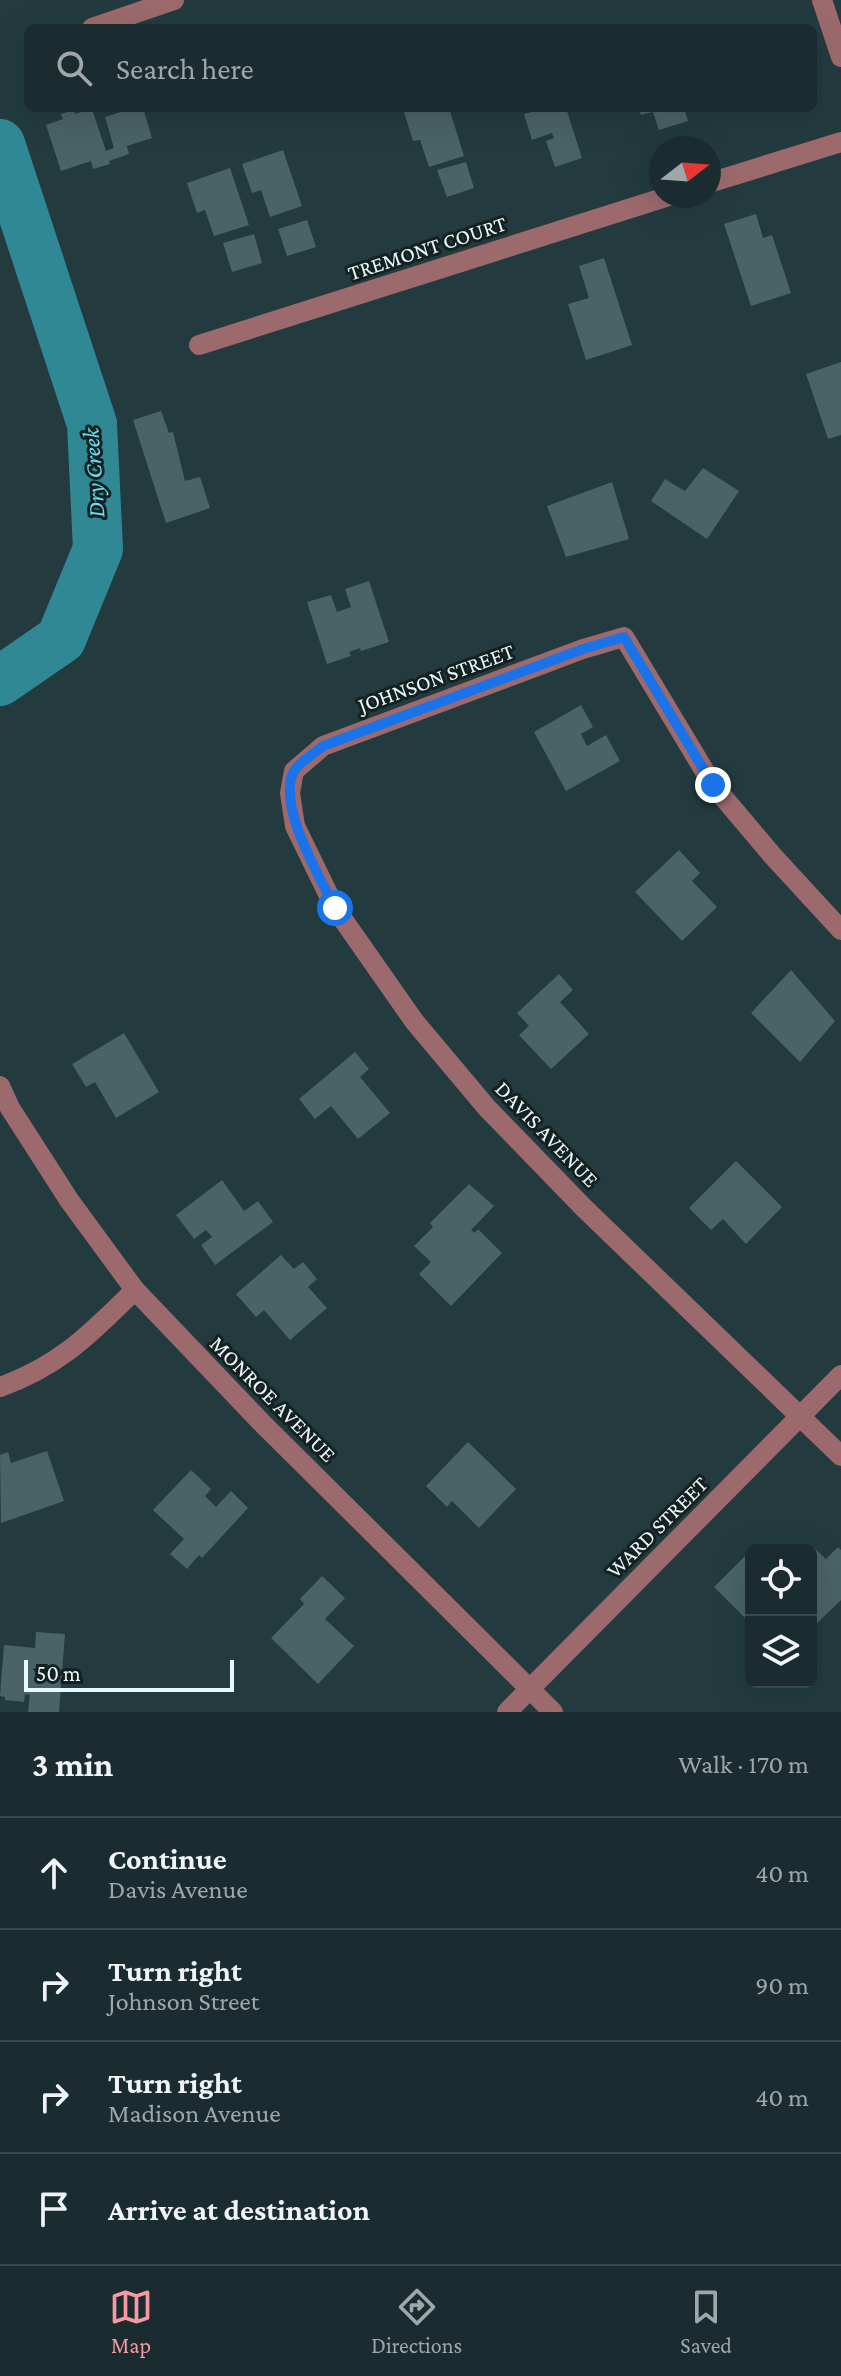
<!DOCTYPE html>
<html lang="en">
<head>
<meta charset="utf-8">
<style>
  body { margin:0; font-family:"Crimson Pro",serif; background:#27383b; color:#f1f3f6 }
  .controls { position:absolute; right:24px; bottom:24px; display:grid; overflow:hidden; border-radius:12px; box-shadow:0 8px 32px #0002 }
  .controls button { width:72px; height:72px; display:grid; place-items:center; padding:0; border:0; border-bottom:2px solid #38484b; background:#1a2c2f; color:#f1f3f6; font:40px sans-serif }
  .compass { position:absolute; left:649px; top:136px; width:72px; height:72px; border-radius:50%; background:#1a2c2f; box-shadow:0 8px 32px #0002; rotate:73deg }
  .scale { position:absolute; left:24px; bottom:20px; width:210px; box-sizing:border-box; padding-left:8px; border:4px solid #e9f8fa; border-top:0; font-size:22px; line-height:28px; white-space:nowrap; color:#e9f8fa; -webkit-text-stroke:6px #152021; paint-order:stroke }
  .stop { position:absolute; width:24px; height:24px; margin:-18px; border:6px solid #1a73e8; border-radius:50%; background:#fff }
  .stop.end { background:#1a73e8; border-color:#fff; box-shadow:0 2px 8px #0008 }
  .list { margin:0; padding:0; list-style:none }
  h2 { display:flex; justify-content:space-between; align-items:center; height:104px; margin:0; padding:0 32px; font-size:34px }
  h2 small { font-size:26px; font-weight:400; color:#9fa7aa }
  .list li { display:grid; grid-template-columns:52px 1fr auto; gap:24px; align-items:center; box-sizing:border-box; height:112px; padding:0 32px; border-top:2px solid #38484b }
  .list b { display:block; font-size:30px; white-space:nowrap }
  .list p { margin:0; font-size:26px; white-space:nowrap; color:#9fa7aa }
  .list em { font-size:26px; font-style:normal; color:#9fa7aa }
  .icon { flex:none; width:44px; height:44px; fill:none; stroke:currentColor; stroke-width:2; stroke-linecap:round; stroke-linejoin:round }
  .map { position:relative; flex:none; width:841px; height:1712px; overflow:hidden }
  .search { position:absolute; background:#1a2c2f; box-shadow:0 8px 32px #0002; left:24px; right:24px; top:24px; height:88px; display:flex; align-items:center; gap:20px; box-sizing:border-box; padding:0 28px; border-radius:12px; color:#9fa7aa; font-size:30px }
  .sheet { height:552px; background:#1a2c2f }
  nav { display:flex; justify-content:space-around; align-items:center; box-sizing:border-box; height:112px; border-top:2px solid #38484b; background:#1a2c2f; font-size:22px; color:#9fa7aa }
  nav a { display:grid; justify-items:center; gap:4px }
  nav .on { color:#f49aa0 }
  .map>svg:first-child { display:block }
</style>
</head>
<body>
<div class="map">
<svg width="841" height="1712" viewBox="0 0 841 1712">
  <rect width="100%" height="100%" fill="#233b3f"/>
  <g fill="none" stroke-linecap="round" stroke-linejoin="round">
    <polyline stroke="#318895" stroke-width="50" points="0,144 92,424 98,549 61,639 0,681"/>
  </g>
  <g fill="#4a6367">
    <polygon points="134,108 143,108 152,138 127,146 129,154 109,161 110,164 93,169 91,161 61,171 46,125 63,119 61,114 74,110 75,114 92,109 106,151 114,148 105,117"/>
    <polygon points="449,108 464,156 429,167 420,140 413,141 403,109"/>
    <polygon points="531,108 566,108 582,158 555,167 546,141 554,138 552,133 532,140 524,114 532,112"/>
    <polygon points="639,108 684,108 688,121 659,130 653,112 641,115"/>
    <polygon points="283,150 302,206 270,217 261,190 252,193 242,164"/>
    <polygon points="466,162 474,188 447,197 437,170"/>
    <polygon points="230,168 249,225 214,236 205,210 197,213 187,183"/>
    <polygon points="756,214 763,238 772,235 791,293 751,306 724,224"/>
    <polygon points="307,220 316,247 287,256 278,229"/>
    <polygon points="254,234 262,263 232,272 223,243"/>
    <polygon points="604,258 632,345 586,360 568,304 589,298 579,266"/>
    <polygon points="841,362 841,435 828,439 806,374"/>
    <polygon points="161,411 169,433 173,432 185,481 200,477 210,508 166,523 133,420"/>
    <polygon points="703,468 739,491 707,539 651,501 665,479 685,491"/>
    <polygon points="612,482 629,539 566,557 547,506"/>
    <polygon points="369,581 389,642 361,651 360,648 349,652 351,656 327,664 307,602 331,595 337,612 351,607 345,589"/>
    <polygon points="581,705 593,727 581,734 587,746 606,735 620,761 566,791 534,732"/>
    <polygon points="679,850 700,873 692,881 717,907 682,941 635,892"/>
    <polygon points="791,970 835,1021 800,1062 751,1013"/>
    <polygon points="559,974 573,990 560,1002 589,1034 551,1069 519,1035 529,1026 517,1013"/>
    <polygon points="124,1033 159,1092 116,1118 95,1082 86,1087 72,1064"/>
    <polygon points="355,1052 369,1069 360,1077 390,1113 358,1139 331,1106 315,1119 299,1099"/>
    <polygon points="736,1161 782,1207 746,1244 723,1219 711,1230 689,1208"/>
    <polygon points="222,1180 244,1211 258,1201 273,1222 215,1265 201,1245 212,1237 206,1230 194,1239 176,1215"/>
    <polygon points="469,1184 494,1206 471,1230 475,1233 478,1229 502,1253 451,1306 419,1274 431,1262 414,1246 433,1227 430,1223"/>
    <polygon points="281,1255 294,1269 303,1262 317,1279 308,1287 327,1308 290,1340 264,1310 256,1317 236,1294"/>
    <polygon points="468,1442 516,1489 479,1528 452,1501 447,1507 426,1486"/>
    <polygon points="47,1451 64,1501 1,1523 0,1455 8,1452 11,1463"/>
    <polygon points="191,1470 211,1489 205,1496 216,1507 231,1491 248,1508 202,1558 199,1555 187,1569 170,1554 184,1539 153,1510"/>
    <polygon points="838,1547 841,1550 841,1600 811,1629 811,1551 814,1548 826,1559"/>
    <polygon points="751,1550 751,1614 746,1619 714,1587"/>
    <polygon points="322,1576 345,1598 325,1619 354,1646 318,1684 271,1638 304,1604 300,1599"/>
    <polygon points="36,1632 65,1634 59,1712 28,1712 30,1695 25,1694 24,1702 5,1700 5,1697 0,1696 4,1645 35,1648"/>
  </g>
  <g fill="none" stroke-linecap="round" stroke-linejoin="round">
    <g stroke="#9c6a6d" stroke-width="20">
      <polyline points="822,0 841,57"/>
      <polyline points="92,28 174,0"/>
      <polyline points="709,183 841,142"/>
      <polyline points="199,345 669,196"/>
      <polyline points="841,930 772,855 713,785 624,637 583,649 323,746 294,771 290,793 295,826 335,908 414,1021 487,1108 584,1208 841,1456"/>
      <polyline points="0,1086 10,1108 69,1200 135,1290 261,1422 553,1712"/>
      <path d="M0,1387C60,1366 91,1333 135,1290"/>
      <polyline points="507,1712 841,1375"/>
    </g>
  </g>
  <g fill="none" stroke-linecap="round" stroke-linejoin="round">
    <path stroke="#1a73e8" stroke-width="10" d="M335,908C320,877 276,805 294,771C299,762 315,753 323,746L583,649L624,637L713,785"/>
  </g>
  <g text-anchor="middle" dominant-baseline="central" stroke-width="6" stroke-linejoin="round" paint-order="stroke">
    <g font-size="22" fill="#e9f8fa" stroke="#152021">
      <text transform="translate(427 248) rotate(-18)">TREMONT COURT</text>
      <text transform="translate(436 678) rotate(-20)">JOHNSON STREET</text>
      <text transform="translate(547 1134) rotate(46)">DAVIS AVENUE</text>
      <text transform="translate(273 1399) rotate(45)">MONROE AVENUE</text>
      <text transform="translate(657 1527) rotate(-45)">WARD STREET</text>
    </g>
    <g font-size="24" font-style="italic" fill="#64e1f5" stroke="#152021">
      <text transform="translate(93 473) rotate(-94)">Dry Creek</text>
    </g>
  </g>
</svg>
<div class="controls">
<button><svg class="icon" aria-label="locate" viewBox="0 0 24 24"><circle cx="12" cy="12" r="6"/><path d="M12 2v4M12 18v4M2 12h4M18 12h4"/></svg></button>
<button><svg class="icon" aria-label="layers" viewBox="0 0 24 24"><path d="M12 4l9 5-9 5-9-5zM3 14l9 5 9-5"/></svg></button>
</div>
<svg class="compass" viewBox="-18 -18 36 36"><path d="M0-13l5 13h-10z" fill="#e53935"/><path d="M0 13l5-13h-10z" fill="#9fa7aa"/></svg>
<div class="scale">50 m</div>
<div class="stop" style="left:335px;top:908px"></div>
<div class="stop end" style="left:713px;top:785px"></div>
<div class="search"><svg class="icon" aria-label="search" viewBox="0 0 24 24"><circle cx="10" cy="10" r="6"/><path d="M15 15l6 6"/></svg>Search here</div>
</div>
<section class="sheet">
<h2>3 min<small>Walk · 170 m</small></h2>
<ul class="list">
<li><svg class="icon" aria-label="ahead" viewBox="0 0 24 24"><path d="M12 20V5M6 11l6-6 6 6"/></svg><div><b>Continue</b><p>Davis Avenue</p></div><em>40 m</em></li>
<li><svg class="icon" aria-label="right" viewBox="0 0 24 24"><path d="M7 20v-9h11M14 6l5 5-5 5"/></svg><div><b>Turn right</b><p>Johnson Street</p></div><em>90 m</em></li>
<li><svg class="icon" aria-label="right" viewBox="0 0 24 24"><path d="M7 20v-9h11M14 6l5 5-5 5"/></svg><div><b>Turn right</b><p>Madison Avenue</p></div><em>40 m</em></li>
<li><svg class="icon" aria-label="arrive" viewBox="0 0 24 24"><path d="M6 21V4h12l-3 4 3 4H6"/></svg><div><b>Arrive at destination</b></div></li>
</ul>
</section>
<nav>
<a class="on"><svg class="icon" aria-label="map" viewBox="0 0 24 24"><path d="M3 6l6-2 6 2 6-2v14l-6 2-6-2-6 2zM9 4v14M15 6v14"/></svg>Map</a>
<a><svg class="icon" aria-label="directions" viewBox="0 0 24 24"><path d="M12 3l9 9-9 9-9-9zM9 14v-3h6M13 9l2 2-2 2"/></svg>Directions</a>
<a><svg class="icon" aria-label="saved" viewBox="0 0 24 24"><path d="M7 4h10v16l-5-4-5 4z"/></svg>Saved</a>
</nav>
</body>
</html>
